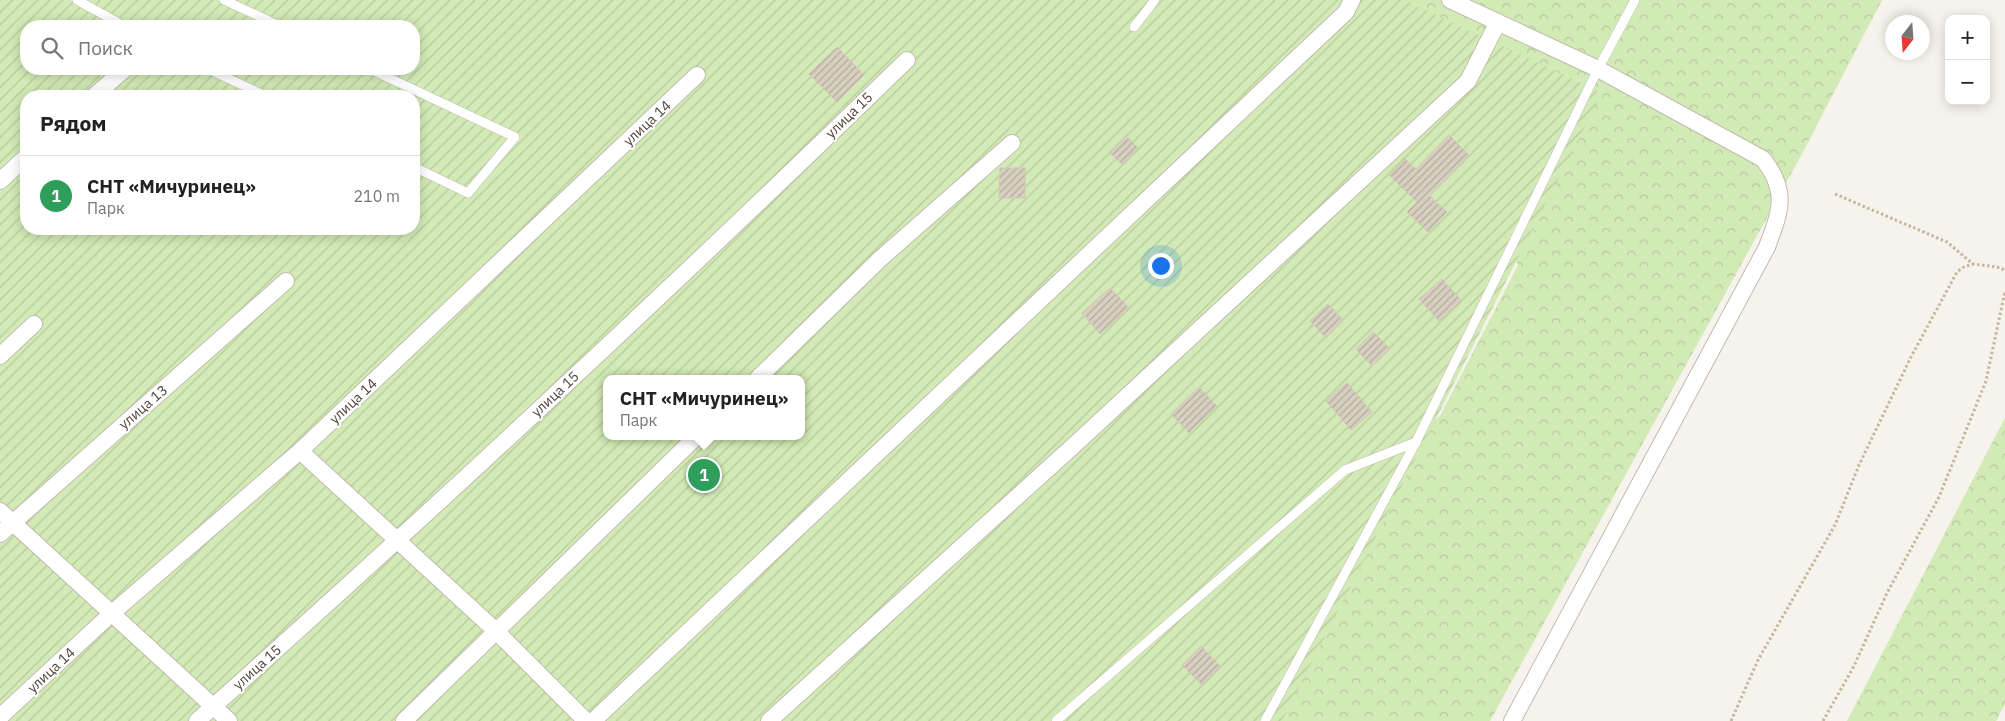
<!DOCTYPE html>
<html lang="ru">
<head>
<meta charset="utf-8">
<style>
  body { margin:0; font-family:"IBM Plex Sans",sans-serif; background:#f6f6f6; color:#222 }
  .controls { position:absolute; right:15px; top:15px; display:grid; overflow:hidden; border-radius:10px; box-shadow:0 2px 12px #0003 }
  .controls button { width:45px; height:45px; display:grid; place-items:center; padding:0; border:0; border-bottom:1px solid #e0e0e0; background:#fff; color:#222; font:25px sans-serif }
  .compass { position:absolute; left:1885px; top:15px; width:45px; height:45px; border-radius:50%; background:#fff; box-shadow:0 2px 12px #0003; rotate:197deg }
  .you { position:absolute; left:1160px; top:265px; width:18px; height:18px; margin:-12px; border:4px solid #fff; border-radius:50%; background:#1a73e8; box-shadow:0 0 0 8px #1a73e833 }
  .badge { display:grid; place-items:center; width:32px; height:32px; border-radius:50%; background:#db2777; color:#fff; font-size:16px; font-weight:700 }
  .pin { position:absolute; translate:-50% -50%; border:2px solid #fff; box-shadow:0 1px 5px #0006 }
  .popup { position:absolute; left:603px; top:375px; width:202px; height:65px; box-sizing:border-box; display:grid; place-content:center; border-radius:10px; background:#fff; filter:drop-shadow(0 1px 4px #0005); font-size:16px; white-space:nowrap; color:#767676 }
  .popup b { font-size:19px; color:#222 }
  .popup::after { content:''; position:absolute; left:50%; top:100%; margin-left:-10px; border:10px solid transparent; border-top-color:#fff }
  .list { margin:0; padding:0; list-style:none }
  h2 { display:flex; justify-content:space-between; align-items:center; height:65px; margin:0; padding:0 20px; font-size:21px }
  h2 small { font-size:16px; font-weight:400; color:#767676 }
  .list li { display:grid; grid-template-columns:32px 1fr auto; gap:15px; align-items:center; box-sizing:border-box; height:80px; padding:0 20px; border-top:1px solid #e0e0e0 }
  .list b { display:block; font-size:19px; white-space:nowrap }
  .list p { margin:0; font-size:16px; white-space:nowrap; color:#767676 }
  .list em { font-size:16px; font-style:normal; color:#767676 }
  .icon { flex:none; width:28px; height:28px; fill:none; stroke:currentColor; stroke-width:2; stroke-linecap:round; stroke-linejoin:round }
  .map { position:relative; flex:none; width:2005px; height:721px; overflow:hidden }
  .search { position:absolute; background:#fff; box-shadow:0 2px 12px #0003; left:20px; top:20px; width:400px; height:55px; display:flex; align-items:center; gap:12px; box-sizing:border-box; padding:0 18px; border-radius:20px; color:#767676; font-size:19px }
  .panel { position:absolute; background:#fff; box-shadow:0 2px 12px #0003; left:20px; top:90px; width:400px; height:145px; border-radius:20px }
  .map>svg:first-child { display:block }
</style>
</head>
<body>
<div class="map">
<svg width="2005" height="721" viewBox="0 0 2005 721">
  <defs>
    <pattern id="forest-crowns" width="20" height="18" patternUnits="userSpaceOnUse" patternTransform="scale(1.25)"><rect width="20" height="18" fill="#d2eab5"/><path d="M2 6a3 3 0 1 1 6 0M12 15a3 3 0 1 1 6 0" fill="none" stroke="#b6ca9c"/></pattern>
    <pattern id="garden-furrows" width="10" height="10" patternUnits="userSpaceOnUse" patternTransform="scale(1.25)"><rect width="10" height="10" fill="#d2eab5"/><path d="M-1 1l2-2M0 10L10 0M9 11l2-2" fill="none" stroke="#b6ca9c"/></pattern>
    <pattern id="building-hatch" width="6" height="6" patternUnits="userSpaceOnUse" patternTransform="scale(1.25)"><rect width="6" height="6" fill="#d8cfc1"/><path d="M-1 1l2-2M0 6l6-6M5 7l2-2" fill="none" stroke="#b1aa9e"/></pattern>
  </defs>
  <rect width="100%" height="100%" fill="#f6f3ec"/>
  <g fill="url(#forest-crowns)">
    <polygon points="1289,0 1882,0 1802,154 1490,721 891,721 1267,548 1440,416 1518,265 1457,101"/>
    <polygon points="2005,418 2005,704 1996,721 1847,721"/>
  </g>
  <path fill="url(#garden-furrows)" fill-rule="evenodd" d="M0,0H1404L1602,93L1282,721H0ZM26,26H414V69H26ZM26,96H414V229H26ZM606,379H802V436H606Z"/>
  <g fill="url(#building-hatch)" stroke="#d3c7b4">
    <polygon points="837,47 864,75 837,102 809,74"/>
    <polygon points="1449,135 1469,155 1430,196 1447,212 1428,232 1407,212 1417,202 1389,175 1405,159 1416,169"/>
    <polygon points="1126,136 1138,148 1122,164 1110,153"/>
    <polygon points="1000,168 1025,168 1025,198 999,198"/>
    <polygon points="1442,279 1462,301 1439,321 1419,299"/>
    <polygon points="1110,288 1129,308 1100,334 1082,313"/>
    <polygon points="1328,304 1343,320 1326,338 1310,321"/>
    <polygon points="1373,332 1390,349 1372,366 1356,349"/>
    <polygon points="1347,383 1372,412 1351,430 1326,401"/>
    <polygon points="1199,387 1217,406 1189,433 1171,414"/>
    <polygon points="1201,646 1220,666 1202,685 1182,665"/>
  </g>
  <g fill="none" stroke-linecap="round" stroke-linejoin="round">
    <g stroke="#c2bbae" stroke-width="10">
      <g id="service">
        <polyline points="77,0 124,26"/>
        <polyline points="224,0 280,26"/>
        <polyline points="1134,27 1155,0"/>
        <polyline points="208,69 266,96"/>
        <polyline points="370,69 515,137 468,193 414,167"/>
        <polyline points="1056,721 1345,470 1416,442"/>
        <polyline points="1265,721 1416,442 1598,69 1635,0"/>
      </g>
    </g>
    <g stroke="#c2bbae" stroke-width="18">
      <g id="minor">
        <path d="M1450,0L1598,69L1763,159C1789,192 1780,212 1767,247L1512,721"/>
        <polyline points="94,96 125,69"/>
        <polyline points="0,181 26,157"/>
        <polyline points="0,356 34,324"/>
        <polyline points="757,379 880,259 1012,143"/>
        <polyline points="300,451 496,631 586,721"/>
        <polyline points="0,511 229,721"/>
        <polyline points="0,534 286,281"/>
        <polyline points="0,717 112,613 300,451 697,75"/>
        <path d="M197,721C438,506 675,285 907,60"/>
        <polyline points="404,721 697,436"/>
        <polyline points="593,721 1346,12 1352,0"/>
        <polyline points="769,721 1071,448 1468,81 1498,22"/>
      </g>
    </g>
    <g stroke="#c4b79f" stroke-width="3" stroke-dasharray="2.5 2.5" stroke-linecap="butt">
      <polyline points="1835,194 1947,242 1973,264 1997,267 2005,270"/>
      <polyline points="1731,721 1758,660 1835,525 1859,465 1911,357 1957,272 1964,267 1973,264"/>
      <polyline points="1823,721 1854,666 1887,593 1939,497 1986,381 2005,291"/>
    </g>
    <use href="#service" stroke="#fff" stroke-width="9"/>
    <use href="#minor" stroke="#fff" stroke-width="16"/>
  </g>
  <g text-anchor="middle" dominant-baseline="central" stroke-width="4" stroke-linejoin="round" paint-order="stroke">
    <g font-size="14" fill="#4b4439" stroke="#fff">
      <text transform="translate(849 115) rotate(-44)">улица 15</text>
      <text transform="translate(647 123) rotate(-43)">улица 14</text>
      <text transform="translate(555 394) rotate(-43)">улица 15</text>
      <text transform="translate(353 401) rotate(-43)">улица 14</text>
      <text transform="translate(143 407) rotate(-41)">улица 13</text>
      <text transform="translate(257 667) rotate(-42)">улица 15</text>
      <text transform="translate(51 670) rotate(-43)">улица 14</text>
    </g>
  </g>
</svg>
<div class="controls">
<button>+</button>
<button>−</button>
</div>
<svg class="compass" viewBox="-18 -18 36 36"><path d="M0-13l5 13h-10z" fill="#e53935"/><path d="M0 13l5-13h-10z" fill="#767676"/></svg>
<div class="you"></div>
<div class="pin badge" style="left:704px;top:475px;background:#2e9e5b">1</div>
<div class="popup"><b>СНТ «Мичуринец»</b>Парк</div>
<div class="search"><svg class="icon" aria-label="search" viewBox="0 0 24 24"><circle cx="10" cy="10" r="6"/><path d="M15 15l6 6"/></svg>Поиск</div>
<section class="panel">
<h2>Рядом<small></small></h2>
<ul class="list">
<li><span class="badge" style="background:#2e9e5b">1</span><div><b>СНТ «Мичуринец»</b><p>Парк</p></div><em>210 m</em></li>
</ul>
</section>
</div>
</body>
</html>
